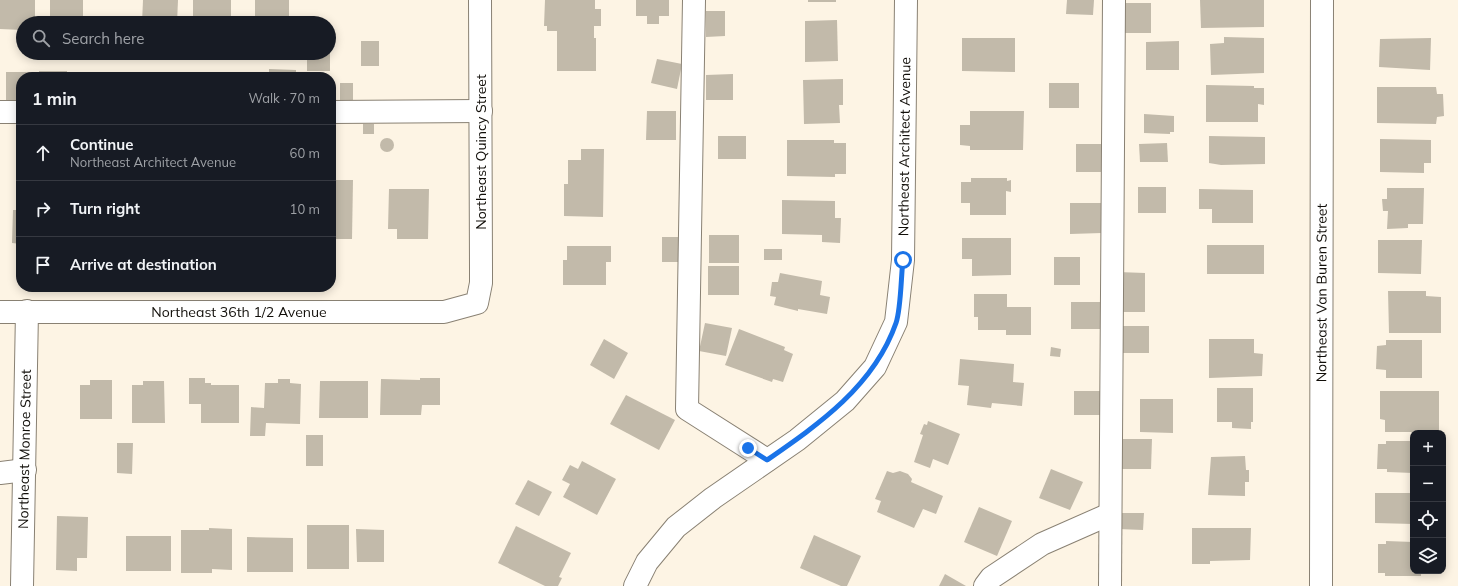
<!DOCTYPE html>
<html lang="en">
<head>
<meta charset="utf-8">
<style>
  body { margin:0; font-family:Mulish,sans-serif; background:#242831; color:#f1f3f6 }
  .controls { position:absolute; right:12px; bottom:12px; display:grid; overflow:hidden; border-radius:8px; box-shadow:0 2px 10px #0003 }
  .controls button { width:36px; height:36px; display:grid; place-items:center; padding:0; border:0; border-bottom:1px solid #363941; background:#171b24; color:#f1f3f6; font:20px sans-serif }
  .stop { position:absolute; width:12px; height:12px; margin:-9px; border:3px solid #1a73e8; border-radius:50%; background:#fff }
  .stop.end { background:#1a73e8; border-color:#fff; box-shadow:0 1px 4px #0008 }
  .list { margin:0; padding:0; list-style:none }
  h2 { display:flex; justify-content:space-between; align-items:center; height:52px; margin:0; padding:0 16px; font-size:17px }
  h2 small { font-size:13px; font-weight:400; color:#9ea1a6 }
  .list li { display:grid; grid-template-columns:26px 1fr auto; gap:12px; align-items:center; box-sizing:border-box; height:56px; padding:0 16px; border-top:1px solid #363941 }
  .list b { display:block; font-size:15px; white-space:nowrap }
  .list p { margin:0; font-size:13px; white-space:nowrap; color:#9ea1a6 }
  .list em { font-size:13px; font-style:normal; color:#9ea1a6 }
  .icon { flex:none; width:22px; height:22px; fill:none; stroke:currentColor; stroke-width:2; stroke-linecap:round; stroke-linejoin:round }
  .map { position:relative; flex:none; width:1458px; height:586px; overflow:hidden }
  .search { position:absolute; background:#171b24; box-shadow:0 2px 10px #0003; left:16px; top:16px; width:320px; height:44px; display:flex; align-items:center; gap:10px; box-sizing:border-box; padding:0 14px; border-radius:22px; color:#9ea1a6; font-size:15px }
  .panel { position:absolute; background:#171b24; box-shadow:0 2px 10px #0003; left:16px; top:72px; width:320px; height:220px; border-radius:16px }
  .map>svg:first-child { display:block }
</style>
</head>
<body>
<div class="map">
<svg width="1458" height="586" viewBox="0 0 1458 586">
  <rect width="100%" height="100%" fill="#fdf4e4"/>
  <g fill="#c2baaa">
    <polygon points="0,0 35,0 35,23 23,23 23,30 0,29"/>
    <rect x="50" y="0" width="33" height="23"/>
    <polygon points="143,0 178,0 177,23 142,23"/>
    <polygon points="193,0 231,0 231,18 224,18 224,23 197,23 197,18 193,18"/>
    <rect x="255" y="0" width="34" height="23"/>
    <polygon points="545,0 595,0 595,9 601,9 601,26 594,26 594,38 596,38 596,71 557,71 557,31 547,31 547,26 544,26"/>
    <polygon points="636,0 669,0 669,16 659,16 659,24 647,24 647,16 636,16"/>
    <rect x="808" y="0" width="28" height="2"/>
    <polygon points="1067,0 1094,0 1093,15 1066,14"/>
    <polygon points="1200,0 1264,0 1264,27 1201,28"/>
    <rect x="1123" y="3" width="28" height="30"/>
    <polygon points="706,11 725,11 725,36 706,37"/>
    <polygon points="837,20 838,61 805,62 805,21"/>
    <polygon points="1224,37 1264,38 1264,73 1211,75 1210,44 1224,43"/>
    <polygon points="962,38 1015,38 1015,72 962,71"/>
    <polygon points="1431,38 1430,70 1379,67 1380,39"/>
    <rect x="361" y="41" width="18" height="25"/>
    <polygon points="1179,41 1179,70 1146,70 1146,42"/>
    <rect x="307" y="53" width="23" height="18"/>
    <polygon points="657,59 682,64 677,89 651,83"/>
    <polygon points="269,69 296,70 296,77 269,77"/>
    <rect x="39" y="71" width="28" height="6"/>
    <polygon points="6,72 37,72 37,77 21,77 21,101 6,101"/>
    <polygon points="179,73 179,77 150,77 150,74"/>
    <polygon points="733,74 733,100 706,100 706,75"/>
    <polygon points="843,79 843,105 839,105 840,123 804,124 803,80"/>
    <rect x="340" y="83" width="13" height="17"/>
    <rect x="1049" y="83" width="30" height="25"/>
    <polygon points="1206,85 1254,86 1254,88 1264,88 1264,105 1258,104 1258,122 1206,122"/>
    <polygon points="1377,87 1436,87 1437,94 1443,94 1444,116 1437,117 1436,124 1377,123"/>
    <polygon points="647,111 676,111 676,140 646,140"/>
    <polygon points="970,111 1024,111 1023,150 970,150 970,146 960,145 960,125 970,125"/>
    <polygon points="1144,114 1174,116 1174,132 1170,132 1170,134 1144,133"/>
    <rect x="363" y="124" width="11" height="10"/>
    <rect x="718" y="136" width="28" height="23"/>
    <polygon points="1209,136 1265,137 1265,164 1221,165 1209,163"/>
    <circle cx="387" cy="145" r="7"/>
    <polygon points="1380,139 1431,140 1431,163 1424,163 1424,173 1380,172"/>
    <polygon points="787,140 834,140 834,143 846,143 846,174 835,174 835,177 787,176"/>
    <polygon points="1167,143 1168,162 1140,162 1139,144"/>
    <polygon points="1076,144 1102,144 1101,172 1076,172"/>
    <polygon points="581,149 604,149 603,217 564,216 564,184 568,184 568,160 581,160"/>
    <polygon points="971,178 1007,178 1007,181 1011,180 1011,192 1006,191 1006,215 970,215 970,203 961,203 961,182 971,182"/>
    <polygon points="331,180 353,180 352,239 331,239"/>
    <rect x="1138" y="187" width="28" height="26"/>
    <polygon points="1387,188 1424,188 1423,224 1408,224 1408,228 1387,229 1388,211 1383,211 1382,199 1387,199"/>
    <polygon points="389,189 429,189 428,239 397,239 397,229 388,229"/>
    <polygon points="1199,189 1253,190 1253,223 1212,223 1212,209 1199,209"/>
    <polygon points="782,200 835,201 835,218 841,218 840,243 822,242 822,235 782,234"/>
    <polygon points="1070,203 1103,203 1102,233 1070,234"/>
    <polygon points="13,210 21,210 21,244 12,243"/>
    <rect x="709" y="235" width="30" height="28"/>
    <rect x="662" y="237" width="19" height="25"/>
    <polygon points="962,238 1011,238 1011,275 972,276 972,259 962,259"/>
    <polygon points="1378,240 1422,240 1421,274 1378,273"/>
    <rect x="1207" y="245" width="57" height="29"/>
    <polygon points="567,246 611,246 611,262 606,262 606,285 563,285 563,260 567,260"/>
    <rect x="764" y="249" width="18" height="11"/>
    <rect x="1054" y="257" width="26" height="28"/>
    <rect x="708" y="266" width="31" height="29"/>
    <polygon points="1118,272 1145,273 1145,312 1118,312"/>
    <polygon points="780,273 822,281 820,295 830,297 827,314 798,309 798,311 774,305 776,297 770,296 772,282 778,282"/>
    <polygon points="1388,291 1426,291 1426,296 1441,297 1441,333 1389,333"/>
    <polygon points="974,294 1007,294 1007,307 1031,307 1031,335 1006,335 1006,330 978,330 978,317 974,317"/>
    <rect x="1071" y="302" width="30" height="27"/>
    <polygon points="705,323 732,328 726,356 699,351"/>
    <polygon points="1120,326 1149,326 1149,353 1119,353"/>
    <polygon points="739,329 785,347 784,350 793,354 783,382 773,379 772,382 725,365"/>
    <polygon points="604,339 628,353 614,379 590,365"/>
    <polygon points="1209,339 1254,339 1254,353 1263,354 1262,376 1209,378"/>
    <polygon points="1386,340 1422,340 1422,378 1386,378 1386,370 1376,369 1377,346 1386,345"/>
    <polygon points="1051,347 1061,349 1060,357 1050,356"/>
    <polygon points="960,359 1014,364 1013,382 1024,383 1022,406 992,403 991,408 967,405 969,386 958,385"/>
    <polygon points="189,378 205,378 205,383 211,383 211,385 239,385 239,423 201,423 201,404 189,404"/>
    <polygon points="420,378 440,378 440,405 422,405 421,415 380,415 381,379 420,380"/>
    <polygon points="278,379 290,379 290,383 301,384 300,424 266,423 265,436 250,436 251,407 264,408 265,383 278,383"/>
    <polygon points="90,380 112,380 112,419 80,419 80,385 90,385"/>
    <polygon points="143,381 164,381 165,423 132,423 132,385 143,385"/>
    <polygon points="320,381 368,381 368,418 319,418"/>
    <polygon points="1217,388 1253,388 1253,422 1251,422 1251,429 1232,428 1232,422 1217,422"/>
    <polygon points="1074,391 1101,391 1100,415 1074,415"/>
    <polygon points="1380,391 1439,391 1439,432 1385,432 1385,420 1380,419"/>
    <polygon points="626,395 675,420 659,450 610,424"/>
    <polygon points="1140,399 1173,399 1173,433 1140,432"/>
    <polygon points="928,421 960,434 948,465 933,459 930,468 914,462 923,435 920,434 924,424 927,425"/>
    <rect x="306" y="435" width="17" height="31"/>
    <polygon points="1119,439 1152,439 1151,469 1119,469"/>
    <polygon points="1386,441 1413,441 1413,473 1387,472 1387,469 1377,469 1378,444 1386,444"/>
    <polygon points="117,443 133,443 132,474 117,473"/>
    <polygon points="1245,456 1246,470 1249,470 1249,482 1245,482 1245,496 1208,495 1211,457"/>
    <polygon points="582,461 616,479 597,515 563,497 570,484 562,480 570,465 578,469"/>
    <polygon points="1051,469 1083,482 1070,510 1039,498"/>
    <polygon points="887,471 893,473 900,471 908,474 912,479 911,482 943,496 936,514 923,509 914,528 877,512 881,501 875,499"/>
    <polygon points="528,480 552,492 539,516 515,504"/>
    <polygon points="1375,493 1413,493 1413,524 1375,523"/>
    <polygon points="979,507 1012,521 997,556 964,542"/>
    <polygon points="1119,513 1144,513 1143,530 1118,529"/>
    <polygon points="57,516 88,517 87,558 77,558 77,571 56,570"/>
    <rect x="307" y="525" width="42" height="44"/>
    <polygon points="516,526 571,553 559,577 562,578 558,586 545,586 498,563"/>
    <polygon points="209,528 232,529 232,570 212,569 212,573 181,573 181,530 209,530"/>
    <polygon points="1192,528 1251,528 1250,560 1210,561 1210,564 1192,564"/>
    <polygon points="356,529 384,530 384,562 357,562"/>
    <polygon points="814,535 861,556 847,586 841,586 800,568"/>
    <rect x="126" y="536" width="45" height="35"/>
    <polygon points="247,537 293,538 293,572 247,572"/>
    <polygon points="1386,541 1413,542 1413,571 1421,571 1421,576 1385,576 1385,573 1378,573 1378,544 1386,544"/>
    <polygon points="945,574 966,586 939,586"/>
  </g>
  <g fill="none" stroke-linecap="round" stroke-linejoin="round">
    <g stroke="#898173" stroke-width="24">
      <g id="minor">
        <polyline points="694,0 687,409 767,460"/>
        <polyline points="0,112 21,112"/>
        <polyline points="331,112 481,111"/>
        <path id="s1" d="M0,312H444L477,303L481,283V268L480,0"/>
        <polyline points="0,473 25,470"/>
        <path id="s2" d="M22,586L27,311"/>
        <path id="s3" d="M635,586L647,562L676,527L713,498L797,440L845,401L875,367L896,322L903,260L906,0"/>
        <polyline points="985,586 991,578 1042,544 1110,514"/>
        <polyline points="1110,586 1114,0"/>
        <path id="s4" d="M1321,586L1322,0"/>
      </g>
    </g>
    <use href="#minor" stroke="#fff" stroke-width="22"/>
  </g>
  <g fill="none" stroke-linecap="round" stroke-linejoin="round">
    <path stroke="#1a73e8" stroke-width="5" d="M748,448L767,460C819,424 874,386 896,323C901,309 901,276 903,260"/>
  </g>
  <g text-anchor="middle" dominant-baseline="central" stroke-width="3" stroke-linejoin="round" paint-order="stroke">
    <g font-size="14" fill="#110e09" stroke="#fff">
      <text stroke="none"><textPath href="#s3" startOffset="554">Northeast Architect Avenue</textPath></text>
      <text transform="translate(481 152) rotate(-90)">Northeast Quincy Street</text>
      <text stroke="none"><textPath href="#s4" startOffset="293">Northeast Van Buren Street</textPath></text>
      <text stroke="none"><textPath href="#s1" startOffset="239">Northeast 36th 1/2 Avenue</textPath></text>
      <text stroke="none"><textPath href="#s2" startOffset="137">Northeast Monroe Street</textPath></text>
    </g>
  </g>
</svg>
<div class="controls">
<button>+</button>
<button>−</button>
<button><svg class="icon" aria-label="locate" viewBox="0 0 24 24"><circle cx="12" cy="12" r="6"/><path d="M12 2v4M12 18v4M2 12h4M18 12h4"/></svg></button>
<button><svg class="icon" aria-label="layers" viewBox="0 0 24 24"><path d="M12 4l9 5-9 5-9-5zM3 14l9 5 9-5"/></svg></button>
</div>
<div class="stop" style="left:903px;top:260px"></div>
<div class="stop end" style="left:748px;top:448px"></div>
<div class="search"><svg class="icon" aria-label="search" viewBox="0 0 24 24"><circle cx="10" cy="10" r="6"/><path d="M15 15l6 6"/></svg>Search here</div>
<section class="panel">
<h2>1 min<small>Walk · 70 m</small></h2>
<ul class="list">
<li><svg class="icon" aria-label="ahead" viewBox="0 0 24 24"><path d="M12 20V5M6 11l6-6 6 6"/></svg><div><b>Continue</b><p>Northeast Architect Avenue</p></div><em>60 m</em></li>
<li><svg class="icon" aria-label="right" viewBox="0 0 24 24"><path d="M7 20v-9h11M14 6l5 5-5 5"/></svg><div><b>Turn right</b></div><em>10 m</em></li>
<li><svg class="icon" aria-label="arrive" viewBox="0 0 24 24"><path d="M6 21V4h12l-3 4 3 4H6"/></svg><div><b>Arrive at destination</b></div></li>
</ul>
</section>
</div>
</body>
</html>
